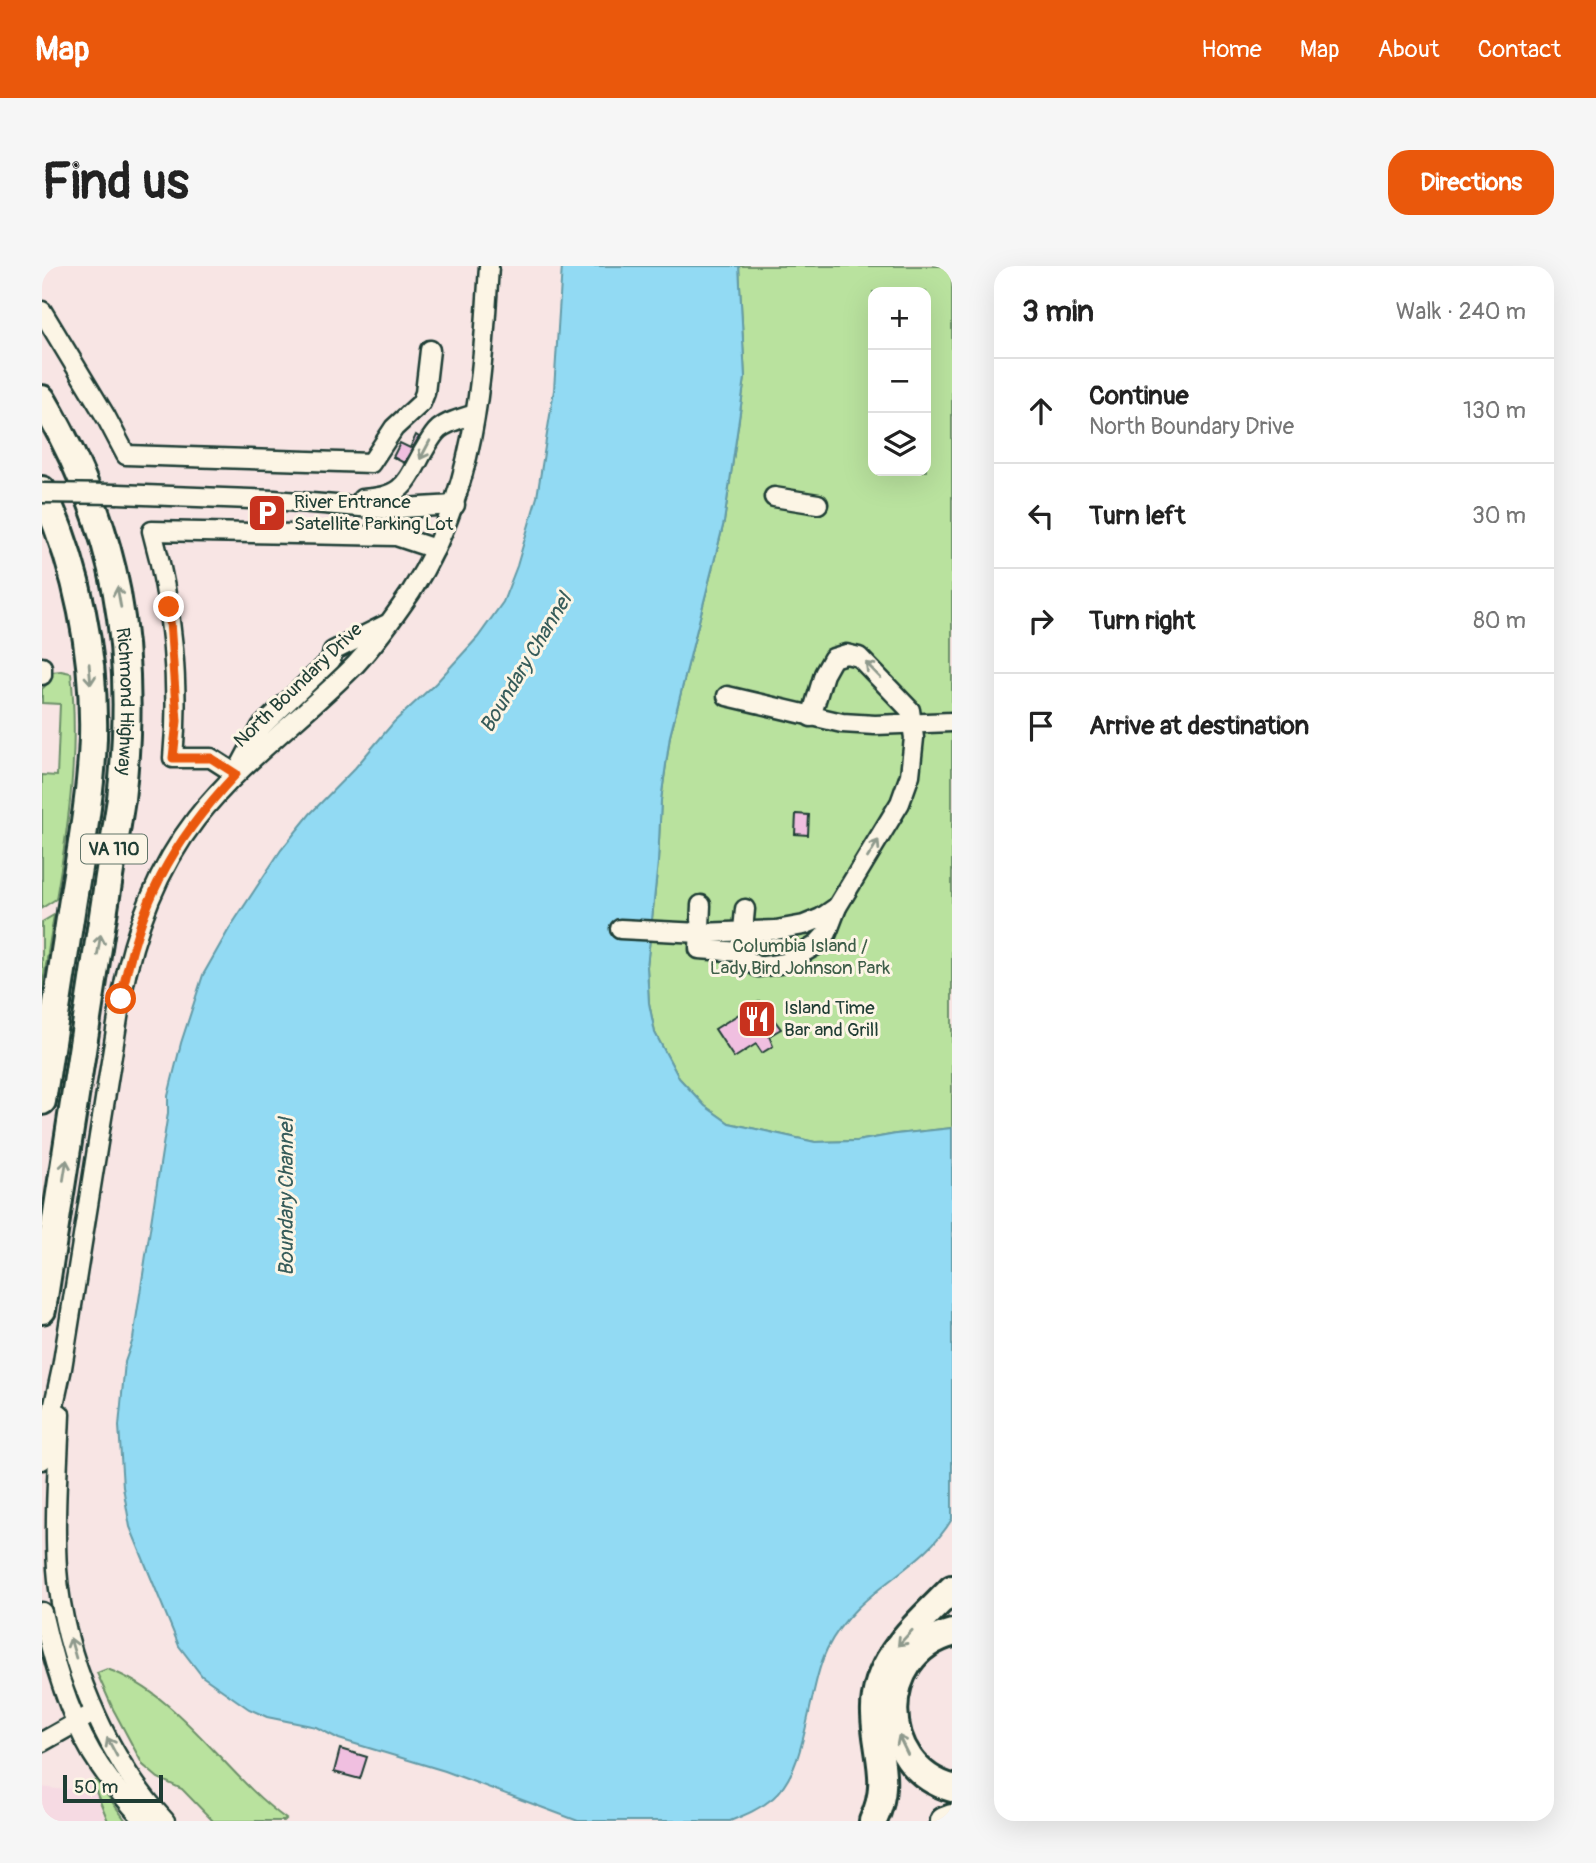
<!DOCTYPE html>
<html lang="en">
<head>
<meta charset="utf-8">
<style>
  body { margin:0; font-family:Pangolin,sans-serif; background:#f6f6f6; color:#222 }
  .controls { position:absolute; right:21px; top:21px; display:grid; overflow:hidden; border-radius:14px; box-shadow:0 7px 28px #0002 }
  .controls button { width:63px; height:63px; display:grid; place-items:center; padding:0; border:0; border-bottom:2px solid #e0e0e0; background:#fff; color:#222; font:35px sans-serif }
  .scale { position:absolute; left:21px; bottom:18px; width:100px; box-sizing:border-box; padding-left:7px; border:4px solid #1f3d34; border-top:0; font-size:19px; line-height:24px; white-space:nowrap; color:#1f3d34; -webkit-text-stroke:5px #fcf5e5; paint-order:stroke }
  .stop { position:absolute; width:21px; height:21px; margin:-16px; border:5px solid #ea580c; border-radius:50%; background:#fff }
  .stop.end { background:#ea580c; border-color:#fff; box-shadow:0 2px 7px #0008 }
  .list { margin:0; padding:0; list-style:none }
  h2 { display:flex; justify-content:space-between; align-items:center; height:91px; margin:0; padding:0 28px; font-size:30px }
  h2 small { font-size:23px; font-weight:400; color:#767676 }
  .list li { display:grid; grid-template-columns:46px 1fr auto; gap:21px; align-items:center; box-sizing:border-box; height:105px; padding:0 28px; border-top:2px solid #e0e0e0 }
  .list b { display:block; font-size:26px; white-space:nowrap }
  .list p { margin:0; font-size:23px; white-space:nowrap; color:#767676 }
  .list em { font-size:23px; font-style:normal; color:#767676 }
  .icon { flex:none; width:38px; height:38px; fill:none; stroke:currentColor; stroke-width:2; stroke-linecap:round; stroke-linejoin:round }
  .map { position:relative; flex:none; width:910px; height:1555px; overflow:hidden; border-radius:21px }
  header { display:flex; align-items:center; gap:42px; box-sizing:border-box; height:98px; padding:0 35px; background:#ea580c; color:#fff }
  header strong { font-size:33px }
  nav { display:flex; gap:38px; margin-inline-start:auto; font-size:24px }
  .intro { display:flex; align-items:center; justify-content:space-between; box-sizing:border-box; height:168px; padding:0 42px }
  h1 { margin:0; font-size:49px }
  .button { padding:18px 32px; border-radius:21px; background:#ea580c; color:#fff; font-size:24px; font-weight:700 }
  main { display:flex; gap:42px; padding:0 42px }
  aside { flex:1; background:#fff; border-radius:21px; box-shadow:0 7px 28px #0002 }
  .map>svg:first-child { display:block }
</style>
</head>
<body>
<header>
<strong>Map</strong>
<nav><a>Home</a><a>Map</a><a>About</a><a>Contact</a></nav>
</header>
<div class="intro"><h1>Find us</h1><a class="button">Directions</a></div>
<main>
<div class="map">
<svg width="910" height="1555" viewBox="0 0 910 1555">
  <rect width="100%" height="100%" fill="#f8e5e4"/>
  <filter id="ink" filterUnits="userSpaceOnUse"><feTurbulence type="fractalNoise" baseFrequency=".0143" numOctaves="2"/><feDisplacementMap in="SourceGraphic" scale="14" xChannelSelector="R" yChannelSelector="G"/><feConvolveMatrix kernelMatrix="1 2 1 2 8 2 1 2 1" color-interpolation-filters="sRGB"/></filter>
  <g filter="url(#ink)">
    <polygon fill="#f6dae3" points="50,1516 64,1555 0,1555 0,1521 23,1524"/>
    <g fill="#b9e29e" stroke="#6c9069" stroke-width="2" fill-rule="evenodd">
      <path d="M697,0H910V862L854,868L815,875L773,876L687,857L663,840L637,812L613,767L607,737L605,701L616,596L619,534L628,470L682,256L703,112ZM831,26H884V205H831Z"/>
      <path d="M19,405L29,407C37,485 27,556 14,633L0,642V509L15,510L18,438L0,437V423L7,416L10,406Z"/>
      <polygon points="12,649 0,724 0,656"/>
      <path d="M65,1403C138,1428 182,1508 244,1553L242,1555H171L140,1523L116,1512L101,1499L71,1443L55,1407Z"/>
      <polygon points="54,1514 84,1555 66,1555 50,1516"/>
    </g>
    <path fill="#92daf3" stroke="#649ba7" stroke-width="2" d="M520,0H697L703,112L682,256L628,470L619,534L616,596L605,701L607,737L613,767L637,812L663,840L687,857L773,876L815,875L854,868L910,862V1253C878,1307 815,1322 785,1383C765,1425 766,1503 731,1532C718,1543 703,1549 688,1555H536L403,1505L297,1473L274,1461L225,1451L207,1443L160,1410L137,1380L88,1261L81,1221L77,1160L83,1096L91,1073L126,847V830L139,777L161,709L187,663L239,584L268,548L313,502L352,456L394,417L436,371L461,336L475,300L495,231L512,124Z"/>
    <g fill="#f0bfe0" stroke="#1f3d34" stroke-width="2">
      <polygon points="374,169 377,171 362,197 351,191 358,177 368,182"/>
      <polygon points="754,548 767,549 766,569 753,568"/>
      <polygon points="718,735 739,763 727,770 731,780 720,787 714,778 692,792 673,763"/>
      <polygon points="298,1483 325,1491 318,1513 292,1506"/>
    </g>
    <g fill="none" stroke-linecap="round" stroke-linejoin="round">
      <g stroke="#1f3d34" stroke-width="23">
        <g id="minor">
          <polyline points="0,45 64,151 84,189 329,197 352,162 379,137 383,127 388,84"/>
          <polyline points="76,228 232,234 343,243 413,239"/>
          <polyline points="732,231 776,238"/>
          <path d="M320,233C361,231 363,219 381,186C386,178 390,169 397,163C407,155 421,152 433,148"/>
          <path d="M343,359L291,385L289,394L219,461L194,508L169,492H131C138,420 130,336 110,265L354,270L393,283"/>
          <polyline points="0,401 0,409"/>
          <polyline points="685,430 800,457 833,459 910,456"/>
          <polyline points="659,639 657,683 699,686"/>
          <polyline points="703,643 699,686 706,695 716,701 743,697 773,680 785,667 795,641 858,537 868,509 872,472 868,444 817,391 804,388 791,392 782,408 769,451"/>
          <polyline points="578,663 658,667 734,664 762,659 779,652 795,641"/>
          <path d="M18,1148C16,1200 12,1252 15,1303C21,1389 64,1492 123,1555"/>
          <path d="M0,1194L20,1102L79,733C91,668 113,606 154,553C200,494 262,451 314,398C334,376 352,351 369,326C434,226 440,116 447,0"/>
          <path d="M0,1346C11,1395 29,1458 58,1500C71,1519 87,1538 103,1555"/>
          <polyline points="0,1476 46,1450"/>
        </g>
      </g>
      <g stroke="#1f3d34" stroke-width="32">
        <g id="highway">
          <path id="s1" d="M0,133C77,264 96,383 79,533L0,1044"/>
          <path d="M0,224C36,300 53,388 51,472C49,530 38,588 29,646C19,709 10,772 0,835"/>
          <path d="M910,1367C832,1388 834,1501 910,1522"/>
          <path d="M831,1555C850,1516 834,1488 833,1448C831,1394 875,1359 910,1323"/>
          <polyline points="902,1555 910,1552"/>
        </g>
      </g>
      <use href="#minor" stroke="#fcf5e5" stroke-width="18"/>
      <use href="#highway" stroke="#fcf5e5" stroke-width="26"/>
      <g stroke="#1f3d34" stroke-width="23" stroke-linecap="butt">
        <polyline id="minor-bridge" points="0,227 76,228"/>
      </g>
      <use href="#minor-bridge" stroke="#fcf5e5" stroke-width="18"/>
    </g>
    <defs><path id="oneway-shaft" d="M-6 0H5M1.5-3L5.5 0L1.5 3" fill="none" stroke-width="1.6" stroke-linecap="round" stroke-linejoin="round" transform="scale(1.75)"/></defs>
    <g stroke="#8e998c">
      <use href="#oneway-shaft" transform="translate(383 184) rotate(118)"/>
      <use href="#oneway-shaft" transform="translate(77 331) rotate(-100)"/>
      <use href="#oneway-shaft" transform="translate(831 404) rotate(-134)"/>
      <use href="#oneway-shaft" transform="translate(48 408) rotate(85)"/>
      <use href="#oneway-shaft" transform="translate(831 583) rotate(-58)"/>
      <use href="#oneway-shaft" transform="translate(57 679) rotate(-81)"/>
      <use href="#oneway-shaft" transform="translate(23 904) rotate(-81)"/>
      <use href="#oneway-shaft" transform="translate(863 1372) rotate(133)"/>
      <use href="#oneway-shaft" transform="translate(31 1382) rotate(-106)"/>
      <use href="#oneway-shaft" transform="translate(861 1479) rotate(-116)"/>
      <use href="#oneway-shaft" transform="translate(70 1481) rotate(-118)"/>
    </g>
  </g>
  <g fill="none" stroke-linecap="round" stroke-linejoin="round" filter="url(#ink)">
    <path stroke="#ea580c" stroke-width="9" d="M79,733C97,638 128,578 194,508L169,492H131L135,455L127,341"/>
  </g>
  <defs>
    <g id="parking-square" transform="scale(2.0125)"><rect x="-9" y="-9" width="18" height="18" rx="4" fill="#c8321e" stroke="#fcf5e5"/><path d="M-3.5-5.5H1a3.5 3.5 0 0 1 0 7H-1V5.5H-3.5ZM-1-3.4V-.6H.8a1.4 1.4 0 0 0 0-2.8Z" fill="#fff"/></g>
    <g id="restaurant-square" transform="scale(2.0125)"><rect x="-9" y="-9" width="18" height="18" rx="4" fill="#c8321e" stroke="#fcf5e5"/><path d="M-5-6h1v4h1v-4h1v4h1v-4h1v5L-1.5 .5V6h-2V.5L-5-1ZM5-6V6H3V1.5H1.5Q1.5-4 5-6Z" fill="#fff"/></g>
  </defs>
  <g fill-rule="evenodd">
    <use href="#parking-square" x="225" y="247"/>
    <use href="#restaurant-square" x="715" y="753"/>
  </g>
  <g text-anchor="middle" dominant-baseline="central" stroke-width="6" stroke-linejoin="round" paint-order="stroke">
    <rect fill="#fcf5e5" stroke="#617469" stroke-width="2" x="39" y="568.5" width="66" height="29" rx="5"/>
    <g font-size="18" font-weight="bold" fill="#1f3d34">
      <text x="72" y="583">VA 110</text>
    </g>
    <g font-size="19" fill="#1f3d34" stroke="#fcf5e5" text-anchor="start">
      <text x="252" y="236">River Entrance<tspan x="252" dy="22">Satellite Parking Lot</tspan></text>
      <text x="742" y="742">Island Time<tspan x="742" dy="22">Bar and Grill</tspan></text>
    </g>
    <g font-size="19" fill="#1f3d34" stroke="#fcf5e5">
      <text transform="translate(256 419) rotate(-44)">North Boundary Drive</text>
      <text stroke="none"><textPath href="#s1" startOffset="318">Richmond Highway</textPath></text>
    </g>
    <g font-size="19" fill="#3e5e49" stroke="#fcf5e5">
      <text x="758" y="680">Columbia Island /<tspan x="758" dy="22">Lady Bird Johnson Park</tspan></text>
    </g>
    <g font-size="21" font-style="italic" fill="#365c5a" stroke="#fcf5e5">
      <text transform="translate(484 397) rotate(-59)">Boundary Channel</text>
      <text transform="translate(244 931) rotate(-90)">Boundary Channel</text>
    </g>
  </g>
</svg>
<div class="controls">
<button>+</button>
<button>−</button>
<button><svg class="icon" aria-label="layers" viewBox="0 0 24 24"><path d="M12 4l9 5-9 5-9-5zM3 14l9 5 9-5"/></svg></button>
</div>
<div class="scale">50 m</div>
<div class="stop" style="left:79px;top:733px"></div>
<div class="stop end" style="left:127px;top:341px"></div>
</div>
<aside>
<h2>3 min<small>Walk · 240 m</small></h2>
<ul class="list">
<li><svg class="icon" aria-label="ahead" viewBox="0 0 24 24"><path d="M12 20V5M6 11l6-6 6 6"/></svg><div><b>Continue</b><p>North Boundary Drive</p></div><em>130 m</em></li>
<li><svg class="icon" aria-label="left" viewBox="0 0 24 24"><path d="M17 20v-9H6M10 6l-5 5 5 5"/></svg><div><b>Turn left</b></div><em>30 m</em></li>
<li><svg class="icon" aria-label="right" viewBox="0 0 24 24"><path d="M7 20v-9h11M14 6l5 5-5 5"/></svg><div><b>Turn right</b></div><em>80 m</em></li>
<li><svg class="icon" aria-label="arrive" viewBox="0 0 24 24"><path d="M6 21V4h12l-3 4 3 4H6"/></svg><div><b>Arrive at destination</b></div></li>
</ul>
</aside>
</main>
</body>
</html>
